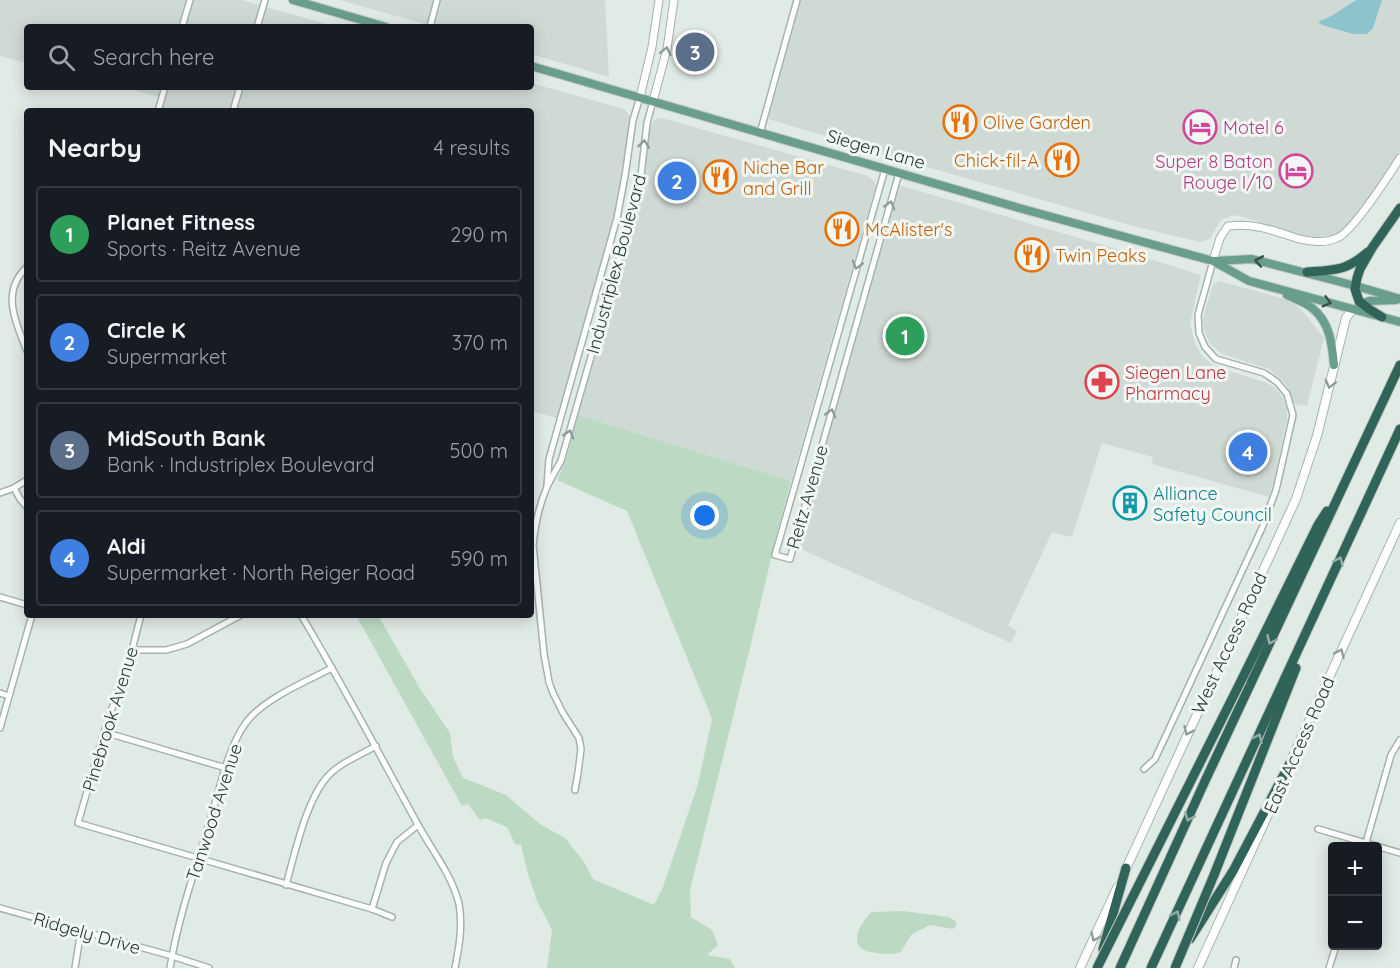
<!DOCTYPE html>
<html lang="en">
<head>
<meta charset="utf-8">
<style>
  body { margin:0; font-family:Quicksand,sans-serif; background:#242831; color:#f1f3f6 }
  .controls { position:absolute; right:18px; bottom:18px; display:grid; overflow:hidden; border-radius:6px; box-shadow:0 3px 15px #0003 }
  .controls button { width:54px; height:54px; display:grid; place-items:center; padding:0; border:0; border-bottom:2px solid #363941; background:#171b24; color:#f1f3f6; font:30px sans-serif }
  .you { position:absolute; left:705px; top:516px; width:21px; height:21px; margin:-15px; border:4px solid #fff; border-radius:50%; background:#1a73e8; box-shadow:0 0 0 9px #1a73e833 }
  .badge { display:grid; place-items:center; width:39px; height:39px; border-radius:50%; background:#b45309; color:#fff; font-size:20px; font-weight:700 }
  .pin { position:absolute; translate:-50% -50%; border:3px solid #fff; box-shadow:0 2px 6px #0006 }
  .list { margin:0; padding:0; list-style:none }
  h2 { display:flex; justify-content:space-between; align-items:center; height:78px; margin:0; padding:0 24px; font-size:26px }
  h2 small { font-size:20px; font-weight:400; color:#9ea1a6 }
  .list li { display:grid; grid-template-columns:39px 1fr auto; gap:18px; align-items:center; box-sizing:border-box; height:96px; margin:0 12px 12px; padding:0 12px; border:2px solid #363941; border-radius:6px }
  .list b { display:block; font-size:22px; white-space:nowrap }
  .list p { margin:0; font-size:20px; white-space:nowrap; color:#9ea1a6 }
  .list em { font-size:20px; font-style:normal; color:#9ea1a6 }
  .icon { flex:none; width:33px; height:33px; fill:none; stroke:currentColor; stroke-width:2; stroke-linecap:round; stroke-linejoin:round }
  .map { position:relative; flex:none; width:1400px; height:968px; overflow:hidden }
  .search { position:absolute; background:#171b24; box-shadow:0 3px 15px #0003; left:24px; top:24px; width:510px; height:66px; display:flex; align-items:center; gap:15px; box-sizing:border-box; padding:0 21px; border-radius:6px; color:#9ea1a6; font-size:22px }
  .panel { position:absolute; background:#171b24; box-shadow:0 3px 15px #0003; left:24px; top:108px; width:510px; height:510px; border-radius:6px }
  .map>svg:first-child { display:block }
</style>
</head>
<body>
<div class="map">
<svg width="1400" height="968" viewBox="0 0 1400 968">
  <rect width="100%" height="100%" fill="#e1ebe6"/>
  <g fill="#d0dad5">
    <polygon points="0,0 242,0 337,27 27,27 27,63 0,56"/>
    <polygon points="339,0 605,0 609,77 531,54 531,27 435,27"/>
    <polygon points="801,0 1400,0 1400,151 1358,214 1344,229 1334,236 1326,238 1312,239 1236,215 1226,218 1220,221 1210,239 1200,242 1133,226 857,147 825,136 768,119"/>
    <polygon points="531,83 624,109 633,120 625,176 560,419 531,411 531,111 158,111 161,97 121,87 531,87"/>
    <polygon points="662,118 868,176 875,182 875,188 791,481 578,415 642,194 648,135 652,123 656,119"/>
    <polygon points="899,185 1127,252 1201,275 1190,324 1195,344 1199,351 1204,358 1214,366 1267,383 1274,387 1285,400 1287,409 1287,418 1273,484 1269,497 1152,464 1153,457 1102,443 1072,537 1052,532 1008,626 1017,631 1011,643 796,547 847,373"/>
    <polygon points="1219,281 1288,300 1301,309 1324,338 1307,406 1294,404 1286,384 1269,369 1222,354 1211,345 1204,331 1203,319 1212,287 1215,283"/>
  </g>
  <g fill="#bcdac3">
    <polygon points="578,415 791,481 778,529 749,652 690,890 691,917 712,930 718,945 707,955 730,959 735,968 547,968 552,930 537,901 528,874 521,845 515,844 507,827 485,818 480,820 468,804 462,806 356,615 378,615 419,687 450,733 453,757 463,778 506,795 540,824 565,838 584,862 593,879 654,905 663,887 698,784 712,719 627,511 557,480 566,460"/>
    <path d="M903,911L949,917L955,921L957,925L953,929L930,925L911,935L901,952C893,955 885,954 877,953C846,951 857,927 871,912Z"/>
  </g>
  <polygon fill="#8dc4cc" points="1356,0 1382,0 1373,28 1367,34 1353,34 1322,25 1318,22 1333,15"/>
  <g fill="none" stroke-linecap="round" stroke-linejoin="round">
    <g stroke="#a4b2ad" stroke-width="8">
      <g id="minor">
        <polyline points="182,27 190,0"/>
        <polyline points="257,27 265,0"/>
        <polyline points="430,27 437,0"/>
        <polyline points="158,111 165,87"/>
        <polyline points="233,111 240,87"/>
        <polyline points="760,133 797,0"/>
        <polyline points="885,169 775,555 790,559 899,173"/>
        <path d="M27,267C0,292 16,323 27,351"/>
        <polyline points="547,486 549,459 617,218 625,176 633,120 640,97"/>
        <polyline points="14,488 20,499 27,507"/>
        <polyline points="0,493 14,488 27,480"/>
        <polyline points="0,597 27,605"/>
        <polyline points="141,615 132,650 104,732 78,823 372,909 392,917"/>
        <path d="M301,615C342,683 379,754 417,823C431,849 452,875 459,904C463,926 459,947 455,968"/>
        <polyline points="132,650 166,650 187,644 241,615"/>
        <polyline points="0,693 9,696"/>
        <polyline points="0,728 32,615"/>
        <polyline points="104,732 226,768"/>
        <polyline points="1144,769 1155,759 1262,528 1276,490 1293,415 1287,394 1277,382 1264,373 1216,359 1205,347 1199,333 1198,315 1213,261"/>
        <path d="M575,790L578,773L581,749L579,738L563,713L553,693L549,682L544,654L533,545C535,526 539,505 547,487C551,478 556,470 561,461L630,221L640,184L647,123L653,101"/>
        <polyline points="1318,829 1400,853"/>
        <polyline points="1365,846 1391,755 1400,740"/>
        <path d="M286,885C295,853 306,800 328,776C340,763 360,755 376,746"/>
        <polyline points="0,908 172,956 209,968"/>
        <polyline points="372,909 386,863 397,842 418,825"/>
        <polyline points="75,968 81,930"/>
        <path d="M170,968C178,917 196,868 211,818C219,790 228,748 245,724C261,700 307,681 332,668"/>
        <polyline points="1234,968 1236,960"/>
        <polyline points="1329,968 1336,946"/>
      </g>
    </g>
    <g stroke="#a4b2ad" stroke-width="9">
      <g id="tertiary">
        <polyline points="640,97 652,47 659,0"/>
        <polyline points="653,101 667,49 674,0"/>
        <path d="M1213,261L1220,238L1228,226C1254,223 1272,230 1296,238C1310,242 1324,244 1337,238C1353,232 1389,175 1400,158"/>
      </g>
    </g>
    <g stroke="#a1b6ae" stroke-width="10">
      <g id="secondary">
        <polyline points="1288,767 1400,523"/>
        <polyline points="1125,871 1296,499 1317,436 1346,318 1353,309"/>
        <polyline points="1080,968 1117,888"/>
        <polyline points="1198,968 1271,808"/>
      </g>
    </g>
    <g stroke="#c1c8c6" stroke-width="10">
      <g id="primary">
        <polyline points="293,0 386,27"/>
        <polyline points="531,66 1019,208 1213,261 1249,281 1400,322"/>
        <polyline points="1214,261 1252,259 1356,286 1400,299"/>
        <path d="M1287,295C1295,299 1305,302 1312,308C1330,322 1332,344 1334,365"/>
        <polyline points="1359,305 1369,301 1396,300"/>
      </g>
    </g>
    <g stroke="#c1c8c6" stroke-width="11">
      <g id="motorway">
        <path d="M1307,272C1335,270 1346,271 1368,252"/>
        <polyline points="1382,317 1369,309 1359,301 1355,289 1357,278 1360,269 1372,248 1400,208"/>
        <polyline points="1242,679 1318,525 1327,511"/>
        <polyline points="1214,875 1296,668"/>
        <polyline points="1190,939 1233,871 1290,763"/>
        <polyline points="1103,949 1126,868"/>
        <polyline points="1120,968 1205,781 1400,365"/>
        <polyline points="1151,968 1400,429"/>
      </g>
    </g>
    <use href="#minor" stroke="#fff" stroke-width="5"/>
    <use href="#tertiary" stroke="#fff" stroke-width="7"/>
    <use href="#secondary" stroke="#fff" stroke-width="8"/>
    <use href="#primary" stroke="#699d8e" stroke-width="8"/>
    <use href="#motorway" stroke="#316458" stroke-width="9"/>
    <g stroke="#c1c8c6" stroke-width="11" stroke-linecap="butt">
      <g id="motorway-bridge">
        <polyline points="1097,968 1242,679"/>
        <polyline points="1175,968 1214,875"/>
      </g>
    </g>
    <use href="#motorway-bridge" stroke="#316458" stroke-width="9"/>
  </g>
  <defs><path id="oneway-chevron" d="M-2-3.5L2.5 0L-2 3.5" fill="none" stroke-width="1.6" stroke-linecap="round" stroke-linejoin="round" transform="scale(1.5)"/></defs>
  <g stroke="#919c99">
    <use href="#oneway-chevron" transform="translate(666 51) rotate(-78)"/>
    <use href="#oneway-chevron" transform="translate(644 144) rotate(-83)"/>
    <use href="#oneway-chevron" transform="translate(890 205) rotate(-74)"/>
    <use href="#oneway-chevron" transform="translate(857 265) rotate(106)"/>
    <use href="#oneway-chevron" transform="translate(1330 384) rotate(104)"/>
    <use href="#oneway-chevron" transform="translate(831 413) rotate(-74)"/>
    <use href="#oneway-chevron" transform="translate(569 434) rotate(-73)"/>
    <use href="#oneway-chevron" transform="translate(1340 653) rotate(-65)"/>
    <use href="#oneway-chevron" transform="translate(1188 731) rotate(115)"/>
    <use href="#oneway-chevron" transform="translate(1095 937) rotate(115)"/>
  </g>
  <g stroke="#34534a">
    <use href="#oneway-chevron" transform="translate(1259 261) rotate(-170)"/>
    <use href="#oneway-chevron" transform="translate(1327 302) rotate(15)"/>
  </g>
  <g stroke="#92aea6">
    <use href="#oneway-chevron" transform="translate(1339 561) rotate(-65)"/>
    <use href="#oneway-chevron" transform="translate(1271 640) rotate(115)"/>
    <use href="#oneway-chevron" transform="translate(1258 738) rotate(-65)"/>
    <use href="#oneway-chevron" transform="translate(1189 817) rotate(114)"/>
    <use href="#oneway-chevron" transform="translate(1176 915) rotate(-65)"/>
  </g>
  <defs>
    <g id="restaurant-ring" transform="scale(1.725)"><circle r="9.5" fill="#f2f7f4" stroke="#e8710a" stroke-width="1.5"/><path d="M-5-6h1v4h1v-4h1v4h1v-4h1v5L-1.5 .5V6h-2V.5L-5-1ZM5-6V6H3V1.5H1.5Q1.5-4 5-6Z" fill="#e8710a"/></g>
    <g id="hotel-ring" transform="scale(1.725)"><circle r="9.5" fill="#f2f7f4" stroke="#d1479c" stroke-width="1.5"/><path d="M-6-4.5h1.5V1H6V5H4.5V3h-9V5H-6ZM-4 0a1.8 1.8 0 1 1 3.6 0ZM.5 0V-2.5h3Q6-2.5 6 0Z" fill="#d1479c"/></g>
    <g id="pharmacy-ring" transform="scale(1.725)"><circle r="9.5" fill="#f2f7f4" stroke="#e0444e" stroke-width="1.5"/><path d="M-2-6h4v4h4v4h-4v4h-4v-4h-4v-4h4Z" fill="#e0444e"/></g>
    <g id="building-ring" transform="scale(1.725)"><circle r="9.5" fill="#f2f7f4" stroke="#0f9aa8" stroke-width="1.5"/><path d="M-4-6H4V6H1V3H-1V6H-4ZM-2.5-4.3h1.7v1.8h-1.7ZM.8-4.3h1.7v1.8H.8ZM-2.5-1h1.7V.8h-1.7ZM.8-1h1.7V.8H.8Z" fill="#0f9aa8"/></g>
  </defs>
  <g fill-rule="evenodd">
    <use href="#restaurant-ring" x="960" y="122"/>
    <use href="#hotel-ring" x="1200" y="127"/>
    <use href="#restaurant-ring" x="1062" y="160"/>
    <use href="#hotel-ring" x="1296" y="171"/>
    <use href="#restaurant-ring" x="720" y="177"/>
    <use href="#restaurant-ring" x="842" y="229"/>
    <use href="#restaurant-ring" x="1032" y="255"/>
    <use href="#pharmacy-ring" x="1102" y="382"/>
    <use href="#building-ring" x="1130" y="503"/>
  </g>
  <g text-anchor="middle" dominant-baseline="central" stroke-width="6" stroke-linejoin="round" paint-order="stroke">
    <g font-size="18" fill="#c56008" stroke="#f2f7f4" text-anchor="start">
      <text x="983" y="122">Olive Garden</text>
      <text x="1039" y="160" text-anchor="end">Chick-fil-A</text>
      <text x="743" y="167">Niche Bar<tspan x="743" dy="21">and Grill</tspan></text>
      <text x="865" y="229">McAlister's</text>
      <text x="1055" y="255">Twin Peaks</text>
    </g>
    <g font-size="18" fill="#b23c85" stroke="#f2f7f4" text-anchor="start">
      <text x="1223" y="127">Motel 6</text>
      <text x="1273" y="161" text-anchor="end">Super 8 Baton<tspan x="1273" dy="21">Rouge I/10</tspan></text>
    </g>
    <g font-size="18" fill="#233a33" stroke="#f2f7f4">
      <text transform="translate(876 149) rotate(16)">Siegen Lane</text>
      <text transform="translate(616 264) rotate(-75)">Industriplex Boulevard</text>
      <text transform="translate(807 497) rotate(-74)">Reitz Avenue</text>
      <text transform="translate(1229 643) rotate(-65)">West Access Road</text>
      <text transform="translate(110 719) rotate(-73)">Pinebrook Avenue</text>
      <text transform="translate(1299 745) rotate(-66)">East Access Road</text>
      <text transform="translate(214 812) rotate(-72)">Tanwood Avenue</text>
      <text transform="translate(87 933) rotate(16)">Ridgely Drive</text>
    </g>
    <g font-size="18" fill="#be3a42" stroke="#f2f7f4" text-anchor="start">
      <text x="1125" y="372">Siegen Lane<tspan x="1125" dy="21">Pharmacy</tspan></text>
    </g>
    <g font-size="18" fill="#0d838f" stroke="#f2f7f4" text-anchor="start">
      <text x="1153" y="493">Alliance<tspan x="1153" dy="21">Safety Council</tspan></text>
    </g>
  </g>
</svg>
<div class="controls">
<button>+</button>
<button>−</button>
</div>
<div class="you"></div>
<div class="pin badge" style="left:905px;top:336px;background:#2e9e5b">1</div>
<div class="pin badge" style="left:677px;top:181px;background:#3f7fe0">2</div>
<div class="pin badge" style="left:695px;top:52px;background:#5c6f8a">3</div>
<div class="pin badge" style="left:1248px;top:452px;background:#3f7fe0">4</div>
<div class="search"><svg class="icon" aria-label="search" viewBox="0 0 24 24"><circle cx="10" cy="10" r="6"/><path d="M15 15l6 6"/></svg>Search here</div>
<section class="panel">
<h2>Nearby<small>4 results</small></h2>
<ul class="list">
<li><span class="badge" style="background:#2e9e5b">1</span><div><b>Planet Fitness</b><p>Sports · Reitz Avenue</p></div><em>290 m</em></li>
<li><span class="badge" style="background:#3f7fe0">2</span><div><b>Circle K</b><p>Supermarket</p></div><em>370 m</em></li>
<li><span class="badge" style="background:#5c6f8a">3</span><div><b>MidSouth Bank</b><p>Bank · Industriplex Boulevard</p></div><em>500 m</em></li>
<li><span class="badge" style="background:#3f7fe0">4</span><div><b>Aldi</b><p>Supermarket · North Reiger Road</p></div><em>590 m</em></li>
</ul>
</section>
</div>
</body>
</html>
